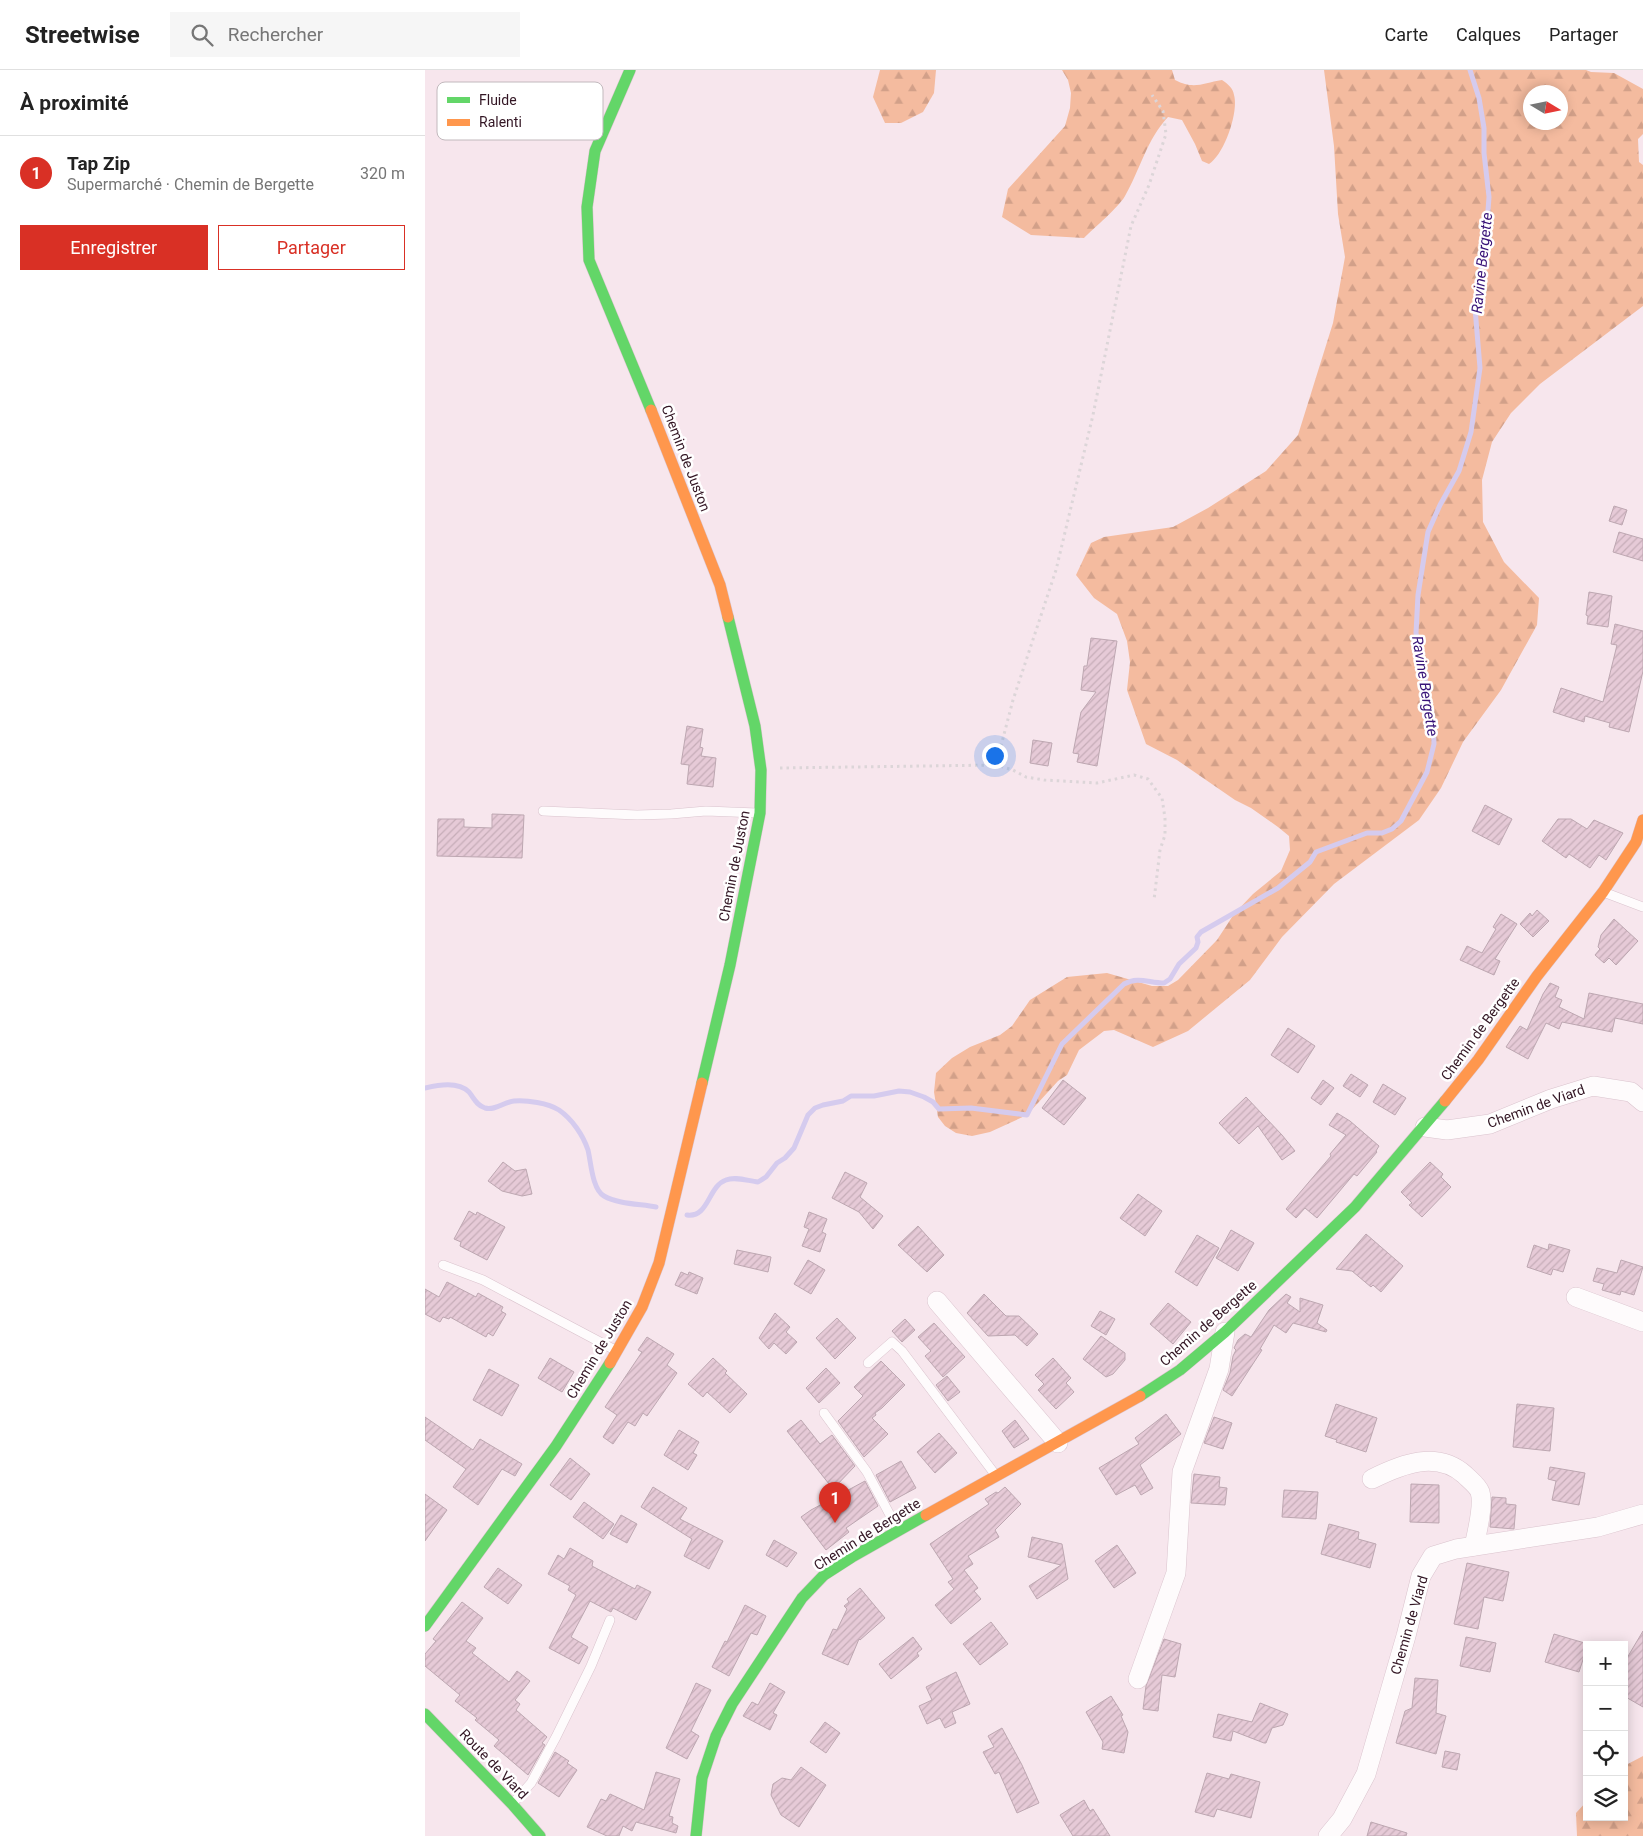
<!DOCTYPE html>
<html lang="fr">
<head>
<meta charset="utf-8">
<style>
  body { margin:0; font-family:Roboto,sans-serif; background:#f6f6f6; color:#222 }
  .controls { position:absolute; right:15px; bottom:15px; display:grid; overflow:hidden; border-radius:0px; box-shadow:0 2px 12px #0003 }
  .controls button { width:45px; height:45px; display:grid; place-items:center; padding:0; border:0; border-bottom:1px solid #e0e0e0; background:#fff; color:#222; font:25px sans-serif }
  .compass { position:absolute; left:1098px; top:15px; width:45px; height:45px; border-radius:50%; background:#fff; box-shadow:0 2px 12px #0003; rotate:100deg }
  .you { position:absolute; left:569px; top:685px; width:18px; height:18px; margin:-12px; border:4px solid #fff; border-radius:50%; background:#1a73e8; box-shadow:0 0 0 8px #1a73e833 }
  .badge { display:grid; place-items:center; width:32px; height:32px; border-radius:50%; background:#d93025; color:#fff; font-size:16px; font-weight:700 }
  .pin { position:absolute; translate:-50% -41px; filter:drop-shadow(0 1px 2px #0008) }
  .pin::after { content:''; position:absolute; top:26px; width:18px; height:15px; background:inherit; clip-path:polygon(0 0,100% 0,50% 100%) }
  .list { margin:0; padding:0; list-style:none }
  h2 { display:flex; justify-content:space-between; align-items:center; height:65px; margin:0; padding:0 20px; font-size:21px }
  h2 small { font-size:16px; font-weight:400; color:#767676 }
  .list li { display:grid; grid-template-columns:32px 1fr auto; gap:15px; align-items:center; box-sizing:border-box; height:75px; padding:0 20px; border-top:1px solid #e0e0e0 }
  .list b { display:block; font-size:19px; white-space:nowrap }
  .list p { margin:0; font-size:16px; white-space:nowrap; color:#767676 }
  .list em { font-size:16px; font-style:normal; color:#767676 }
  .actions { display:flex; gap:10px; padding:15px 20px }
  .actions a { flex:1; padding:11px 0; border:1px solid #d93025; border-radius:0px; text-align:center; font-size:18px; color:#d93025 }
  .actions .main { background:#d93025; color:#fff }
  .icon { flex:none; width:28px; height:28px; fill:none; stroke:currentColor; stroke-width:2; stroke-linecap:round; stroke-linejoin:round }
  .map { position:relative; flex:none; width:1218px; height:1766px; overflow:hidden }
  header { display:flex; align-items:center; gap:30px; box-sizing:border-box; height:70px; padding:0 25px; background:#fff; border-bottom:1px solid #e0e0e0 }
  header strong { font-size:24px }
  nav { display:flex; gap:28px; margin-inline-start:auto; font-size:18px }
  .search { width:350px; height:45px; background:#f6f6f6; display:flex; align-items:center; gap:12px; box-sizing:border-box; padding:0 18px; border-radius:0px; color:#767676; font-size:19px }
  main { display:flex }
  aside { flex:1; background:#fff }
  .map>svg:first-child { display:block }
</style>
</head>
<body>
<header>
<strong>Streetwise</strong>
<div class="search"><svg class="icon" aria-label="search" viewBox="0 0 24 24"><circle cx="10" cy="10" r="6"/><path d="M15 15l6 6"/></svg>Rechercher</div>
<nav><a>Carte</a><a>Calques</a><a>Partager</a></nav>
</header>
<main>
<aside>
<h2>À proximité<small></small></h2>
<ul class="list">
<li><span class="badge">1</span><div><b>Tap Zip</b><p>Supermarché · Chemin de Bergette</p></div><em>320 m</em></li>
</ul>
<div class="actions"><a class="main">Enregistrer</a><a>Partager</a></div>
</aside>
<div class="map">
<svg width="1218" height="1766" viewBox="0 0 1218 1766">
  <defs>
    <pattern id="forest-firs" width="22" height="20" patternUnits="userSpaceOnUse" patternTransform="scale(1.25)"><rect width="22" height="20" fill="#f4bb9f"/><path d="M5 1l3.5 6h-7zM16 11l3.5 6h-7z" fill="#d2a089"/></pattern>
    <pattern id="building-hatch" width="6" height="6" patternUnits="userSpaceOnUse" patternTransform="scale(1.25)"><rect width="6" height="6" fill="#e6cad7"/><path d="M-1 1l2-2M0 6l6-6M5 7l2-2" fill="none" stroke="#c6adb8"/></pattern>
  </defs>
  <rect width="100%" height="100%" fill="#f7e6ed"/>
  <g fill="url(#forest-firs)" fill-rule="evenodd">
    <polygon points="455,0 511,0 509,23 498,42 476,53 460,53 448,27"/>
    <path d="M637,0H747L750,10C769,20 778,13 797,10C803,14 808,18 809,25C814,42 799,85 784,94L777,91L770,74L757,50L743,47C722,69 715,100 700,126C694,137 669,158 659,168L606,165L577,147L583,119L640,56L645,38L646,23L643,10Z"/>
    <path d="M899,0H1161L1166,2L1189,3L1218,19V64L1213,69L1214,92L1218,95V236L1115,314L1086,343L1067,372L1057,410L1058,452L1079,492L1114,528L1112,555L1076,620L1038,672L1016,718L994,750L909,814L857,867L825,910L763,961L728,977L689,960L679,961L654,980L642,1005L633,1011L602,1045L565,1062L547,1066L531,1063L520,1056L513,1047L509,1022L511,1003L527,988L545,977L575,965L587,956L605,930L642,907L682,903L727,916H743L753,910L792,870L809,844L828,824L856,801L865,780L864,766L853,757L826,738L810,730L752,690L721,674L702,620L705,592L702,571L692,544L669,528L651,505L666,473L679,467L748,457L783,438L841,401L873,365L908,253L920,187L913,144L909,76ZM1136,22V52H1106V22Z"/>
    <polygon points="1218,1686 1218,1766 1152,1766 1151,1743 1162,1731 1162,1747 1199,1747 1199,1696"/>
  </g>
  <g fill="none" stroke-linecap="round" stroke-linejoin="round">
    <g stroke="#d5cbee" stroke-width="5">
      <path d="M0,1018C13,1015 33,1011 44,1022C49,1028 51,1035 60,1038C70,1041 79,1032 89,1031C102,1030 123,1033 134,1040C147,1049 158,1065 163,1080C166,1092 167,1119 179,1126C193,1134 215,1134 231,1137"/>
      <path d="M262,1145C284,1148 283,1116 301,1110C310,1106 323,1111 333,1112L341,1107L352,1093L360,1088L369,1078L383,1045L390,1038L398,1035L418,1031L426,1026H449L474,1021L485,1022L499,1027L508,1032L514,1039L546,1038L602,1045L637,974L699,914C713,906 724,913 739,913L745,909L754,894L771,878L773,872L772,867L776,862L853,818L885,792L891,782L942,763H957L967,759L976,751L1002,702L1009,674L1008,649L991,563L993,525L1003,462L1015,435L1034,401L1046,362L1055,298L1050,238L1061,167L1064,127L1059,83V58L1054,28L1045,0"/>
    </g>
  </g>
  <g fill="url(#building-hatch)" stroke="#bda7b1">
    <polygon points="1189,436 1202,440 1197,455 1184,451"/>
    <polygon points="1194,462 1218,469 1218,491 1188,482"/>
    <polygon points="1164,522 1187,526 1183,557 1162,554 1163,546 1161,545"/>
    <polygon points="1190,554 1218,561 1218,601 1204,662 1184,657 1185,653 1160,646 1159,652 1128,642 1136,618 1178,632 1192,575 1186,574"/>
    <polygon points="666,568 692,571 672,696 652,692 654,684 648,683 656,642 671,622 656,620 659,596 662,596"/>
    <polygon points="262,656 278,659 275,677 278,678 276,686 291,688 288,717 262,714 264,695 256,694"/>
    <polygon points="608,670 627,673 623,696 605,693"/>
    <polygon points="1060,735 1087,749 1074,775 1047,761"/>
    <polygon points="67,744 99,745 97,788 12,786 13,749 39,749 39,757 67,758"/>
    <polygon points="1133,749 1146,749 1162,759 1169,750 1198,763 1181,790 1174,785 1165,798 1144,784 1141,788 1117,771"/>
    <polygon points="1112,840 1124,851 1108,867 1095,854 1105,843 1107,846"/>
    <polygon points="1076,844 1092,854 1070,889 1075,891 1069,905 1035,890 1042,876 1057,883 1071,859 1068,857"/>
    <polygon points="1189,849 1213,871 1191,895 1184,888 1179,893 1170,885 1175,879 1173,877 1176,865"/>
    <polygon points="1125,913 1134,917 1130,927 1137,930 1134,937 1159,949 1164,923 1218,934 1218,954 1190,948 1187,962 1137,952 1134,959 1121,953 1103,989 1081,977 1095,956 1102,960 1118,924"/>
    <polygon points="863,958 890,976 873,1003 846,985"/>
    <polygon points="926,1004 943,1015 935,1027 918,1016"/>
    <polygon points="638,1010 661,1028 639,1055 617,1038"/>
    <polygon points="898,1010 909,1018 896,1035 886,1028"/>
    <polygon points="958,1014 981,1028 970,1045 948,1032"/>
    <polygon points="821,1027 857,1065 870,1081 857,1090 833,1056 814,1074 794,1053"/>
    <polygon points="912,1043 925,1051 954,1076 951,1081 952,1082 932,1106 929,1104 892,1148 880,1138 871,1148 861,1139 906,1086 905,1084 921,1065 904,1055"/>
    <polygon points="78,1092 90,1101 101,1099 107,1124 97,1126 77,1121 63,1111"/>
    <polygon points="1005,1092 1018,1104 1016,1107 1026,1117 997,1147 984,1135 987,1133 976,1122"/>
    <polygon points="420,1102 442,1113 435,1127 458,1146 448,1159 434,1142 407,1128"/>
    <polygon points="713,1124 737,1141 720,1166 695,1148"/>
    <polygon points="44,1141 51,1145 52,1142 80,1157 62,1190 35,1176 36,1172 29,1169"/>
    <polygon points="384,1142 402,1149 397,1162 401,1164 395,1182 377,1176 384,1159 379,1157"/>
    <polygon points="493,1156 519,1185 502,1202 473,1175"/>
    <polygon points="806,1160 829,1173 813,1201 791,1188"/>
    <polygon points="941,1164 978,1196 956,1222 948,1215 946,1217 927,1201 911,1199"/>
    <polygon points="772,1165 794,1178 772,1216 750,1202"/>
    <polygon points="1124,1174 1145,1180 1138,1202 1128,1199 1126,1205 1102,1197 1109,1175 1123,1180"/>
    <polygon points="312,1180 346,1187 343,1202 309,1194"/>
    <polygon points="383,1190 400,1200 386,1224 369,1214"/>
    <polygon points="1196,1190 1218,1197 1209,1225 1196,1221 1195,1225 1177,1220 1179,1214 1168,1211 1172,1198 1192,1203"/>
    <polygon points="256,1202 263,1205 264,1202 278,1208 272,1224 250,1215"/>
    <polygon points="22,1212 51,1227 53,1223 78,1237 76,1241 81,1244 68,1266 63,1263 61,1267 25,1247 24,1249 18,1247 15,1252 0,1244 0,1219 14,1227"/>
    <polygon points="559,1224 581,1246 594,1246 613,1264 602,1276 590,1265 563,1266 542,1243"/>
    <polygon points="861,1224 866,1227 862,1233 875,1242 875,1228 898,1235 892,1253 902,1260 901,1262 868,1253 861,1263 849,1255 835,1279 837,1280 807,1326 798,1320 805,1303 808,1286 811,1280 809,1278 813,1270 820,1264 826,1267 844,1240"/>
    <polygon points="743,1233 766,1252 748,1274 725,1254"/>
    <polygon points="675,1241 690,1249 681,1265 666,1256"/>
    <polygon points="350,1243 365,1257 361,1262 372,1272 361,1284 349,1273 344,1279 334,1268"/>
    <polygon points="412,1248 431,1268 410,1289 391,1268"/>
    <polygon points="480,1249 490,1260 477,1272 467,1261"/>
    <polygon points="509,1253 540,1287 518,1307 500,1286 506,1281 493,1267"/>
    <polygon points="676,1266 700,1283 700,1290 688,1304 681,1307 658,1289"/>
    <polygon points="222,1267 249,1284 242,1295 252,1303 222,1346 218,1343 210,1356 203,1352 188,1374 178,1367 192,1345 180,1337 217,1282 213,1280"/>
    <polygon points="125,1288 149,1302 137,1322 113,1308"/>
    <polygon points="288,1288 302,1301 300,1303 322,1324 305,1343 282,1322 278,1327 263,1314"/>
    <polygon points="628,1288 646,1308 641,1313 649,1322 631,1339 613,1320 619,1314 610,1305"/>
    <polygon points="456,1291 480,1315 457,1338 450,1343 451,1345 447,1348 463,1364 439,1387 413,1351 438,1326 429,1317"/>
    <polygon points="401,1298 415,1313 394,1333 381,1318"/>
    <polygon points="64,1299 94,1315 77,1346 48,1330"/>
    <polygon points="522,1306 535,1322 523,1331 511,1315"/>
    <polygon points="911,1334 952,1348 941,1382 911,1372 912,1370 900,1366"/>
    <polygon points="1092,1334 1129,1338 1125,1381 1088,1377"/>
    <polygon points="741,1344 756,1364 715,1395 728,1418 716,1425 710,1415 691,1425 674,1398 714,1374 710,1368"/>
    <polygon points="0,1347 48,1380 55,1369 97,1394 90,1406 77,1399 53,1435 28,1417 41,1399 0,1370"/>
    <polygon points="789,1347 807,1353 798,1379 779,1373"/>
    <polygon points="376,1350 395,1374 407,1365 430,1396 408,1419 362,1361"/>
    <polygon points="590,1350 604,1369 589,1378 577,1361"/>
    <polygon points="254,1360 274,1372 268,1383 272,1385 263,1400 239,1385"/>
    <polygon points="514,1363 532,1383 510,1403 492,1382"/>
    <polygon points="145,1388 165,1404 146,1430 125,1415"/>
    <polygon points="476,1391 491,1418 465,1432 451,1405"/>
    <polygon points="1125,1397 1160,1403 1154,1435 1127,1430 1131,1411 1123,1409"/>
    <polygon points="769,1404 795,1407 794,1417 802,1418 800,1435 766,1433"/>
    <polygon points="440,1411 453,1436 421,1458 424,1462 401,1480 376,1447 386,1440"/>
    <polygon points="986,1414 1014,1415 1014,1453 985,1452"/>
    <polygon points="228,1417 262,1438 255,1449 298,1471 284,1499 259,1486 267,1469 216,1437"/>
    <polygon points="580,1417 596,1434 570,1460 574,1467 543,1486 548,1494 539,1500 553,1518 549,1521 556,1529 526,1554 510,1535 529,1519 523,1512 528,1509 505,1474 564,1434 560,1429 571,1422 573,1423"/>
    <polygon points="859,1420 893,1422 891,1449 857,1447"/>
    <polygon points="0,1424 22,1440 0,1471"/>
    <polygon points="1067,1427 1081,1428 1081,1434 1091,1435 1089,1459 1065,1457"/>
    <polygon points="159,1432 189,1454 178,1469 148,1447"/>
    <polygon points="196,1445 212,1454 202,1473 185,1464"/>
    <polygon points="904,1454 934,1462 933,1469 951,1474 945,1498 896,1484"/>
    <polygon points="607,1467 637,1474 643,1509 612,1529 604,1516 636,1495 603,1487"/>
    <polygon points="349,1470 372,1483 362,1497 341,1485"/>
    <polygon points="692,1475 711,1503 689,1518 670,1491"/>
    <polygon points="145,1478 168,1491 167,1496 210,1519 212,1515 226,1522 211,1550 188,1538 186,1542 165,1531 146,1567 163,1577 154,1594 124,1578 151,1525 143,1520 145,1516 123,1504 133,1485 139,1489"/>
    <polygon points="1042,1493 1084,1502 1078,1531 1059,1527 1053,1559 1029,1554"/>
    <polygon points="73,1498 97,1515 83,1534 59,1517"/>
    <polygon points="435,1518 460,1548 435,1570 434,1569 423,1595 397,1584 408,1559 412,1560 422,1539 419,1536 424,1532 422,1529"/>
    <polygon points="37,1532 58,1548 41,1571 51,1578 47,1583 84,1612 92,1601 105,1611 90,1630 95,1634 91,1640 122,1667 117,1673 120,1675 103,1705 69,1676 74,1670 50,1650 52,1648 30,1631 35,1625 0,1596 0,1584 11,1571 8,1569"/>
    <polygon points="320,1535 341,1546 332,1565 326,1563 304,1606 287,1597 300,1571 302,1572"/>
    <polygon points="566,1552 583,1574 555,1595 538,1574"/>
    <polygon points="1218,1561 1218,1637 1199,1626 1199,1593"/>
    <polygon points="1129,1564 1163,1574 1154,1602 1120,1592"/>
    <polygon points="488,1567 497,1579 492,1583 494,1586 466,1609 454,1594"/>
    <polygon points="1041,1567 1071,1573 1065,1602 1035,1596"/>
    <polygon points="739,1569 756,1574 750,1607 737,1605 733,1641 718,1639 721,1616"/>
    <polygon points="531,1602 545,1634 527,1642 531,1653 520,1658 515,1648 502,1654 494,1636 507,1630 501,1617"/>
    <polygon points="990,1608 1013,1610 1011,1643 1021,1646 1011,1684 971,1673 980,1641 987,1638"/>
    <polygon points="271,1613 286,1620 266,1661 274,1666 262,1689 241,1678"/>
    <polygon points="345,1613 360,1622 348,1643 352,1645 345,1660 318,1646 327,1632 333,1635"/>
    <polygon points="686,1626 698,1645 696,1646 703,1662 699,1683 677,1679 678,1672 661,1642"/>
    <polygon points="835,1633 863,1644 858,1655 847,1658 841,1673 839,1673 808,1661 806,1671 788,1667 793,1644 827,1652"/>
    <polygon points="400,1652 415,1663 401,1683 385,1672"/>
    <polygon points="577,1658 597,1695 614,1733 592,1743 574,1702 570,1704 558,1682 569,1677 563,1666"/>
    <polygon points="1020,1681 1035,1684 1032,1700 1017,1697"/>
    <polygon points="130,1682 144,1691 142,1693 152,1700 134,1727 113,1713"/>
    <polygon points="376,1697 401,1715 374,1757 356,1745 346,1725 348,1714 357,1708 366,1710"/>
    <polygon points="231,1702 255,1709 244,1746 248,1747 247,1753 253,1756 251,1763 211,1752 207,1761 198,1756 194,1766 182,1766 162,1757 176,1729 181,1731 185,1724 219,1740"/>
    <polygon points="782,1703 804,1709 806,1704 835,1712 826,1748 792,1739 789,1747 770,1742"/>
    <polygon points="659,1730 665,1741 668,1739 685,1766 648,1766 635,1745"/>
    <polygon points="946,1752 982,1763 981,1766 942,1766"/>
  </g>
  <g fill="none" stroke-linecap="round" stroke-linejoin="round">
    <g stroke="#dac3cd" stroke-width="10">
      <g id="lane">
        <polyline points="118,741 212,745 246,744 281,741 332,743"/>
        <polyline points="1181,823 1218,837"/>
        <polyline points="18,1195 58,1210 190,1280"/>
        <polyline points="443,1293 467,1272 477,1281 569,1403"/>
        <polyline points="399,1343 442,1402 472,1458"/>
        <polyline points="89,1732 106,1713 131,1667 166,1596 185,1550"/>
      </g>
    </g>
    <g stroke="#dac3cd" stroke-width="20">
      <g id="street">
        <polyline points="1000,1057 1022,1060 1065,1054 1126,1029 1168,1016 1206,1022 1218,1032"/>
        <polyline points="1151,1227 1218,1252"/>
        <polyline points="512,1231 633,1373"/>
        <path d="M947,1409C977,1394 1012,1380 1040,1405C1045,1410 1053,1416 1055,1422C1059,1434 1052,1463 1049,1476"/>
        <polyline points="713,1609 751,1503 757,1402 794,1299 800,1262"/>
        <polyline points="903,1766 917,1749 941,1704 981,1566 996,1506 1008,1486 1031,1479 1173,1457 1218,1444"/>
      </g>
    </g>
    <g stroke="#dac3cd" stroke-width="12">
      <g id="fast">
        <polyline points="205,0 170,81 162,137 164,190 226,340"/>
        <polyline points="277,1013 305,895 335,743 336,700 330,656 303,547"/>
        <polyline points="715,1326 755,1300 800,1262 930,1137 1020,1031"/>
        <polyline points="0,1556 131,1376 185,1293"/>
        <polyline points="0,1644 87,1734 115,1766"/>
        <polyline points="271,1766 277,1708 291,1666 307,1634 377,1528 399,1505 427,1487 501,1445"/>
      </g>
    </g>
    <g stroke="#dac3cd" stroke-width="12">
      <g id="slow">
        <polyline points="226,340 295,515 303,547"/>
        <polyline points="1020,1031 1053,990 1112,906 1178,822 1211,772 1218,750"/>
        <polyline points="185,1293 217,1237 234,1193 277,1013"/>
        <polyline points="501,1445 715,1326"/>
      </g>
    </g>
    <g stroke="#dcd5d8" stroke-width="3" stroke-dasharray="2.5 4" stroke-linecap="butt">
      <polyline points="571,695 588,630 631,500 668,345 706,156 724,115 741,64 738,41 727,25"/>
      <polyline points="355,698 571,695 588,700 601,707 619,710 672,713 709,705 723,709 737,728 740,748 740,765 735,780 729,830"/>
    </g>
    <use href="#lane" stroke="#fefbfc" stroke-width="9"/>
    <use href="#street" stroke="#fefbfc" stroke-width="19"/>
    <use href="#fast" stroke="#63d668" stroke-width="11"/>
    <use href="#slow" stroke="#ff974d" stroke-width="11"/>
  </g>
  <g text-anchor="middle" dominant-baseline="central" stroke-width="5" stroke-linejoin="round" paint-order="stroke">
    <g font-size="14" fill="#331624" stroke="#fff">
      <text transform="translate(261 388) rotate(69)">Chemin de Juston</text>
      <text transform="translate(309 796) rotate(-79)">Chemin de Juston</text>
      <text transform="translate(1055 959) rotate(-54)">Chemin de Bergette</text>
      <text transform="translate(1111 1036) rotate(-20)">Chemin de Viard</text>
      <text transform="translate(783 1253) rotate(-41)">Chemin de Bergette</text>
      <text transform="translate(174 1279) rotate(-59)">Chemin de Juston</text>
      <text transform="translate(442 1464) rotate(-32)">Chemin de Bergette</text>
      <text transform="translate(984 1555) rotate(-74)">Chemin de Viard</text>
      <text transform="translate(69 1694) rotate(46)">Route de Viard</text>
    </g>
    <g font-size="15" font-style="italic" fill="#381378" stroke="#fff">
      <text transform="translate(1057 193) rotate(-84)">Ravine Bergette</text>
      <text transform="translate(1000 616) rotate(81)">Ravine Bergette</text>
    </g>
  </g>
  <rect x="12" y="12" width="166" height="58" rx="8" fill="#fff" stroke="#c2b9bd" stroke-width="1"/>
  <rect x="22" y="27" width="23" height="6" fill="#63d668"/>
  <rect x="22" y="49" width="23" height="7" fill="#ff974d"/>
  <g font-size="14" fill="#331624">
    <text x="54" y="35">Fluide</text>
    <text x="54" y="57">Ralenti</text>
  </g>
</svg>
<div class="controls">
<button>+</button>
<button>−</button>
<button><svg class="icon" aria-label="locate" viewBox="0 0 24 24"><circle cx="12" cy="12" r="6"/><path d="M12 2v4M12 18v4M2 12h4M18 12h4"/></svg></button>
<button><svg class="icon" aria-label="layers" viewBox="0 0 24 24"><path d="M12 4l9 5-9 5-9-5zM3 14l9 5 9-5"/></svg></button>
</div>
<svg class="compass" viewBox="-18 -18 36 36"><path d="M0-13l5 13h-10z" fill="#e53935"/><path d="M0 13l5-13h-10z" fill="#767676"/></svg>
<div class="you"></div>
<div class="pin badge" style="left:410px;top:1453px">1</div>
</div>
</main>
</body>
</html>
